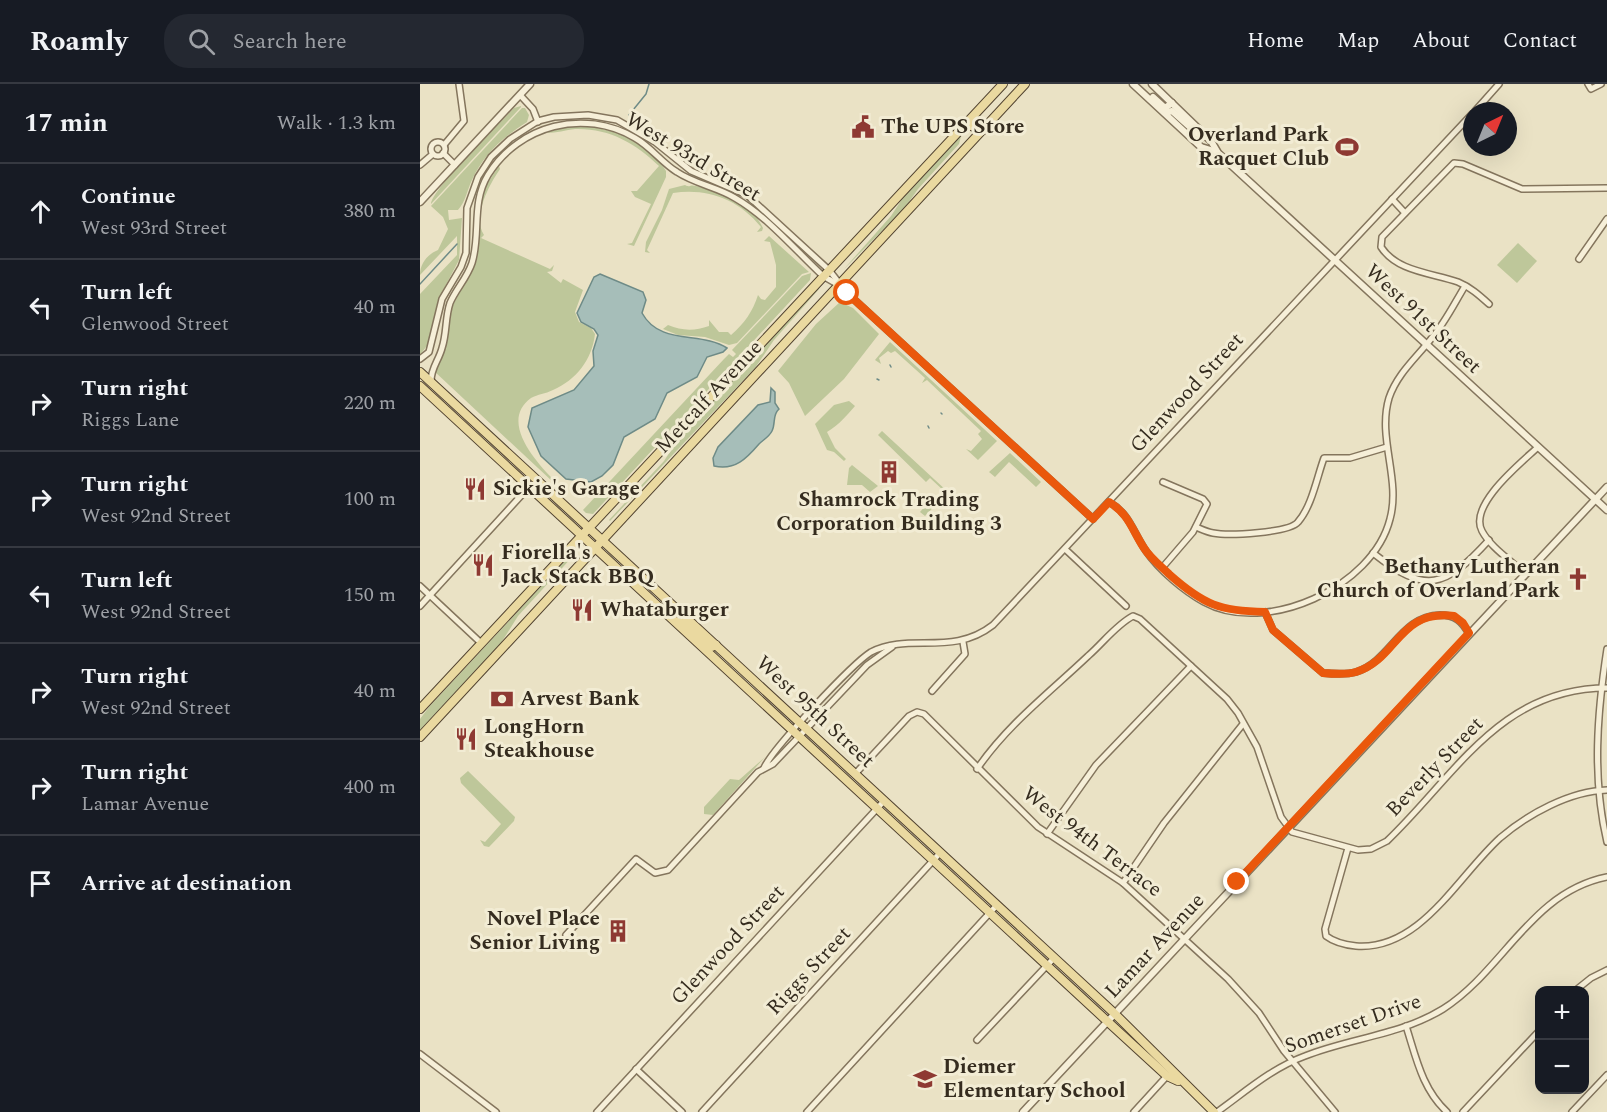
<!DOCTYPE html>
<html lang="en">
<head>
<meta charset="utf-8">
<style>
  body { margin:0; font-family:Spectral,serif; background:#242831; color:#f1f3f6 }
  .controls { position:absolute; right:18px; bottom:18px; display:grid; overflow:hidden; border-radius:12px; box-shadow:0 6px 24px #0002 }
  .controls button { width:54px; height:54px; display:grid; place-items:center; padding:0; border:0; border-bottom:2px solid #363941; background:#171b24; color:#f1f3f6; font:30px sans-serif }
  .compass { position:absolute; left:1043px; top:18px; width:54px; height:54px; border-radius:50%; background:#171b24; box-shadow:0 6px 24px #0002; rotate:43deg }
  .stop { position:absolute; width:18px; height:18px; margin:-14px; border:4px solid #ea580c; border-radius:50%; background:#fff }
  .stop.end { background:#ea580c; border-color:#fff; box-shadow:0 2px 6px #0008 }
  .list { margin:0; padding:0; list-style:none }
  h2 { display:flex; justify-content:space-between; align-items:center; height:78px; margin:0; padding:0 24px; font-size:26px }
  h2 small { font-size:20px; font-weight:400; color:#9ea1a6 }
  .list li { display:grid; grid-template-columns:39px 1fr auto; gap:18px; align-items:center; box-sizing:border-box; height:96px; padding:0 24px; border-top:2px solid #363941 }
  .list b { display:block; font-size:22px; white-space:nowrap }
  .list p { margin:0; font-size:20px; white-space:nowrap; color:#9ea1a6 }
  .list em { font-size:20px; font-style:normal; color:#9ea1a6 }
  .icon { flex:none; width:33px; height:33px; fill:none; stroke:currentColor; stroke-width:2; stroke-linecap:round; stroke-linejoin:round }
  .map { position:relative; flex:none; width:1187px; height:1028px; overflow:hidden }
  header { display:flex; align-items:center; gap:36px; box-sizing:border-box; height:84px; padding:0 30px; background:#171b24; border-bottom:2px solid #363941 }
  header strong { font-size:28px }
  nav { display:flex; gap:33px; margin-inline-start:auto; font-size:21px }
  .search { width:420px; height:54px; background:#242831; display:flex; align-items:center; gap:15px; box-sizing:border-box; padding:0 21px; border-radius:24px; color:#9ea1a6; font-size:22px }
  main { display:flex }
  aside { flex:1; background:#171b24 }
  .map>svg:first-child { display:block }
</style>
</head>
<body>
<header>
<strong>Roamly</strong>
<div class="search"><svg class="icon" aria-label="search" viewBox="0 0 24 24"><circle cx="10" cy="10" r="6"/><path d="M15 15l6 6"/></svg>Search here</div>
<nav><a>Home</a><a>Map</a><a>About</a><a>Contact</a></nav>
</header>
<main>
<aside>
<h2>17 min<small>Walk · 1.3 km</small></h2>
<ul class="list">
<li><svg class="icon" aria-label="ahead" viewBox="0 0 24 24"><path d="M12 20V5M6 11l6-6 6 6"/></svg><div><b>Continue</b><p>West 93rd Street</p></div><em>380 m</em></li>
<li><svg class="icon" aria-label="left" viewBox="0 0 24 24"><path d="M17 20v-9H6M10 6l-5 5 5 5"/></svg><div><b>Turn left</b><p>Glenwood Street</p></div><em>40 m</em></li>
<li><svg class="icon" aria-label="right" viewBox="0 0 24 24"><path d="M7 20v-9h11M14 6l5 5-5 5"/></svg><div><b>Turn right</b><p>Riggs Lane</p></div><em>220 m</em></li>
<li><svg class="icon" aria-label="right" viewBox="0 0 24 24"><path d="M7 20v-9h11M14 6l5 5-5 5"/></svg><div><b>Turn right</b><p>West 92nd Street</p></div><em>100 m</em></li>
<li><svg class="icon" aria-label="left" viewBox="0 0 24 24"><path d="M17 20v-9H6M10 6l-5 5 5 5"/></svg><div><b>Turn left</b><p>West 92nd Street</p></div><em>150 m</em></li>
<li><svg class="icon" aria-label="right" viewBox="0 0 24 24"><path d="M7 20v-9h11M14 6l5 5-5 5"/></svg><div><b>Turn right</b><p>West 92nd Street</p></div><em>40 m</em></li>
<li><svg class="icon" aria-label="right" viewBox="0 0 24 24"><path d="M7 20v-9h11M14 6l5 5-5 5"/></svg><div><b>Turn right</b><p>Lamar Avenue</p></div><em>400 m</em></li>
<li><svg class="icon" aria-label="arrive" viewBox="0 0 24 24"><path d="M6 21V4h12l-3 4 3 4H6"/></svg><div><b>Arrive at destination</b></div></li>
</ul>
</aside>
<div class="map">
<svg width="1187" height="1028" viewBox="0 0 1187 1028">
  <rect width="100%" height="100%" fill="#eae2c5"/>
  <g fill="#bec79a">
    <path d="M101,22V23L11,120C12,105 78,41 94,24Z"/>
    <path d="M102,24H105L109,31L107,38C82,54 64,70 52,96C47,106 46,117 38,126H28L29,136L42,134L39,176L18,216L9,259L0,271V210L37,171V152L0,191C0,179 8,170 18,166L28,145L23,133L11,122Z"/>
    <path d="M157,42C191,43 229,57 246,87V93L214,162L207,160L212,159L231,120L215,113L211,107H217L239,82C215,59 189,44 155,45C146,46 136,49 127,49L138,44Z"/>
    <polygon points="541,52 539,60 498,105 484,125 424,185 471,132 486,109"/>
    <path d="M79,82L80,85C69,101 52,133 64,151L61,154L130,185L134,181L132,187L127,188L141,199L143,195L163,206L155,228L159,238L171,244L175,250C172,276 156,296 133,306C125,310 118,310 111,314C79,337 116,378 134,396L133,398L14,287L21,276L33,221L57,176L59,123L67,100Z"/>
    <path d="M265,101C270,104 269,100 276,102C299,109 333,120 343,144L342,147L337,148L341,143C318,115 288,104 253,109L227,166L230,169L225,168L226,158L242,126L249,105Z"/>
    <path d="M349,152L389,188L382,190L317,259L309,261L285,253L258,251L243,245L248,241C262,247 275,247 289,242V236L299,248H308L311,251C324,240 333,227 338,211L341,215L345,216L356,203V181L350,158L344,157Z"/>
    <polygon points="1098,159 1117,177 1097,199 1077,181"/>
    <polygon points="391,189 390,196 173,430 166,429 163,426 304,275 309,270 313,273 316,270 312,266 382,192"/>
    <polygon points="400,204 354,256 335,284 190,437 189,436 244,377 263,348 386,215"/>
    <polygon points="420,218 433,224 459,250 424,295 385,332 369,299 358,287 396,240"/>
    <polygon points="470,258 577,357 558,376 546,365 551,367 562,355 558,350 561,347 507,296 502,299 505,294 475,267 471,269 468,267 459,274 461,280 455,276"/>
    <path d="M429,317L435,322C426,332 420,340 407,348L415,364L426,375L424,377L414,368L407,366L395,340L414,321Z"/>
    <polygon points="462,347 528,408 505,432 500,428 508,419 511,422 524,407 510,394 506,398 458,351"/>
    <polygon points="590,369 621,398 616,403 589,378 575,393 569,388"/>
    <polygon points="432,381 458,402 450,408 442,401 427,401 429,384"/>
    <polygon points="152,469 154,471 98,532 81,559 0,646 0,635 9,623"/>
    <polygon points="345,673 293,731 284,730 284,723 310,695 319,696"/>
    <polygon points="48,687 95,733 94,737 69,763 64,762 60,756 65,758 81,740 41,699 40,694"/>
  </g>
  <g fill="#a6beb9" stroke="#6e8b87" stroke-width="1.5">
    <path d="M180,190L223,208L226,216L222,229C240,262 281,247 307,264L303,268L287,273L277,293L247,309L235,335L204,353L193,381L182,392L171,398L146,395L121,372L108,343L112,324L154,306L174,282L173,267L178,251L174,245L161,238L157,229L174,193Z"/>
    <path d="M351,304L355,308V319L359,325C352,331 356,339 352,347C349,353 343,356 339,360C327,374 315,387 294,382L293,374L298,363L338,321L350,318Z"/>
  </g>
  <g fill="none" stroke-linecap="round" stroke-linejoin="round">
    <g stroke="#6e8b87" stroke-width="1.5">
      <polyline points="209,31 226,10 229,0"/>
      <polyline points="0,200 37,160"/>
      <polyline points="470,281 471,283"/>
      <polyline points="457,295 459,296"/>
      <polyline points="521,329 522,330"/>
      <polyline points="508,342 509,344"/>
    </g>
    <g stroke="#84755d" stroke-width="8">
      <g id="minor">
        <polyline points="1168,0 1171,5 1181,0"/>
        <polyline points="100,11 113,25 118,38"/>
        <polyline points="1055,27 1079,0"/>
        <circle cx="18" cy="65" r="7"/>
        <polyline points="24,61 44,37 39,0"/>
        <polyline points="23,69 35,81"/>
        <polyline points="0,81 13,70"/>
        <polyline points="972,115 985,129"/>
        <polyline points="1159,175 1187,135"/>
        <path d="M1069,220C1059,211 1050,203 1038,198C1013,189 977,188 961,163L962,153L1034,79L1043,80L1102,105L1187,104"/>
        <polyline points="0,275 9,268 22,215 41,183 46,169 47,124 58,93 71,73 90,55 118,37 134,33 168,31 197,36 235,58 271,87 327,111 409,186 427,209 673,435"/>
        <path d="M11,297C11,284 19,276 22,264C27,249 25,234 30,219C36,205 47,194 52,179C61,150 51,119 68,91C99,41 164,24 215,54C231,63 242,79 257,88C275,100 297,103 315,114C348,133 375,166 403,192L417,200"/>
        <path d="M689,418C710,430 713,448 726,467C739,486 764,507 784,518C846,552 953,503 970,435C981,395 957,354 969,314C977,290 996,274 1011,255C1025,239 1034,220 1045,202"/>
        <path d="M776,443C781,445 787,448 793,449C808,452 869,449 878,438C892,422 897,393 904,374H930L967,363"/>
        <polyline points="645,465 706,522"/>
        <path d="M953,469C1006,511 1025,504 1069,456"/>
        <polyline points="742,484 773,448 787,420 783,415 743,398"/>
        <path d="M1105,490C1092,477 1071,464 1062,447C1048,421 1101,379 1118,363"/>
        <polyline points="0,502 61,559"/>
        <polyline points="0,522 109,403"/>
        <path d="M845,528L853,546L903,589C914,590 926,591 936,588C971,577 980,532 1020,531C1035,531 1042,537 1049,550"/>
        <path d="M1187,565C1177,630 1172,694 1187,758"/>
        <polyline points="512,607 545,570 543,558"/>
        <path d="M344,684C352,665 432,580 451,568C490,548 532,573 573,541L1052,30"/>
        <path d="M557,685C588,640 629,609 668,572C683,559 696,541 713,532L720,535L807,615L818,629L837,663L861,733L872,748L938,766L951,765L967,757C1036,691 1080,604 1187,604"/>
        <polyline points="435,690 489,632 497,628 504,630 618,743 703,799 808,895 839,929 864,967 915,1028"/>
        <polyline points="627,750 676,681 771,582"/>
        <path d="M928,764L905,845L906,852C914,858 926,861 936,862C1000,867 1038,792 1080,754C1108,730 1150,707 1187,706"/>
        <polyline points="703,799 744,739 823,640"/>
        <polyline points="146,851 216,775 235,789 248,786 338,688 353,680 447,581 472,563"/>
        <polyline points="1156,906 1171,894 1187,886"/>
        <path d="M986,942C996,973 1002,1005 1027,1028"/>
        <polyline points="557,956 634,874"/>
        <polyline points="0,970 76,1028"/>
        <polyline points="216,985 262,1028"/>
        <polyline points="177,1028 464,717"/>
        <polyline points="282,1028 520,769"/>
        <polyline points="387,1028 577,821"/>
        <polyline points="714,1028 747,992"/>
        <path d="M797,1028C825,1008 852,984 885,972C930,954 981,951 1023,925C1083,887 1111,808 1187,793"/>
        <polyline points="1043,1028 1120,946"/>
        <polyline points="1152,1028 1187,991"/>
      </g>
    </g>
    <g stroke="#84755d" stroke-width="9">
      <g id="tertiary">
        <polyline points="713,0 781,63 797,68"/>
        <polyline points="732,0 791,57 798,69 1187,426"/>
        <polyline points="733,13 745,24 752,19"/>
        <polyline points="745,29 752,27 781,53 787,52"/>
        <polyline points="0,118 110,0"/>
        <polyline points="603,1028 1187,403"/>
      </g>
    </g>
    <g stroke="#524330" stroke-width="10">
      <g id="primary">
        <polyline points="545,40 563,46"/>
        <polyline points="0,288 694,929 794,1028"/>
        <polyline points="0,302 687,937 747,992 758,997"/>
        <polyline points="255,537 265,540 292,563 296,561"/>
        <polyline points="0,625 583,0"/>
        <polyline points="0,653 605,0"/>
      </g>
    </g>
    <use href="#minor" stroke="#f6efd8" stroke-width="5"/>
    <use href="#tertiary" stroke="#f6efd8" stroke-width="6"/>
    <use href="#primary" stroke="#ead9a0" stroke-width="8"/>
  </g>
  <g fill="none" stroke-linecap="round" stroke-linejoin="round">
    <path stroke="#ea580c" stroke-width="8" d="M427,209L673,435L689,418C709,430 712,446 724,464C731,475 741,482 750,491C784,521 800,527 845,528L853,546L903,589C914,590 926,591 936,588C978,575 978,525 1034,532L1043,539L1049,549L817,798"/>
  </g>
  <defs>
    <g id="civic-bare" transform="scale(1.8)"><path d="M-.6-6.5H3V-4.5H.6V-3L4-1V1h2V6H-6V1h2V-1L-.6-3ZM-1.2 2.5V6h2.4V2.5Z" fill="#8e3932" stroke="#f2ecd4" stroke-width="2.5" paint-order="stroke"/></g>
    <g id="stadium-bare" transform="scale(1.8)"><path d="M0-5a6.5 5 0 1 0 0 10a6.5 5 0 1 0 0-10ZM-3.5-1.8h7v3.6h-7Z" fill="#8e3932" stroke="#f2ecd4" stroke-width="2.5" paint-order="stroke"/></g>
    <g id="building-bare" transform="scale(1.8)"><path d="M-4-6H4V6H1V3H-1V6H-4ZM-2.5-4.3h1.7v1.8h-1.7ZM.8-4.3h1.7v1.8H.8ZM-2.5-1h1.7V.8h-1.7ZM.8-1h1.7V.8H.8Z" fill="#8e3932" stroke="#f2ecd4" stroke-width="2.5" paint-order="stroke"/></g>
    <g id="restaurant-bare" transform="scale(1.8)"><path d="M-5-6h1v4h1v-4h1v4h1v-4h1v5L-1.5 .5V6h-2V.5L-5-1ZM5-6V6H3V1.5H1.5Q1.5-4 5-6Z" fill="#8e3932" stroke="#f2ecd4" stroke-width="2.5" paint-order="stroke"/></g>
    <g id="church-bare" transform="scale(1.8)"><path d="M-1.2-6h2.4v3.5h3.3v2.4h-3.3V6h-2.4V-.1h-3.3v-2.4h3.3Z" fill="#8e3932" stroke="#f2ecd4" stroke-width="2.5" paint-order="stroke"/></g>
    <g id="bank-bare" transform="scale(1.8)"><path d="M-6-4H6V4H-6ZM0-2.3a2.3 2.3 0 1 0 0 4.6a2.3 2.3 0 1 0 0-4.6Z" fill="#8e3932" stroke="#f2ecd4" stroke-width="2.5" paint-order="stroke"/></g>
    <g id="school-bare" transform="scale(1.8)"><path d="M0-5L7-2L0 1L-7-2ZM-4 1L0 2.5L4 1V4Q0 6-4 4Z" fill="#8e3932" stroke="#f2ecd4" stroke-width="2.5" paint-order="stroke"/></g>
  </defs>
  <g fill-rule="evenodd">
    <use href="#civic-bare" x="443" y="43"/>
    <use href="#stadium-bare" x="927" y="63"/>
    <use href="#building-bare" x="469" y="388"/>
    <use href="#restaurant-bare" x="55" y="405"/>
    <use href="#restaurant-bare" x="63" y="481"/>
    <use href="#church-bare" x="1158" y="495"/>
    <use href="#restaurant-bare" x="162" y="526"/>
    <use href="#bank-bare" x="82" y="615"/>
    <use href="#restaurant-bare" x="46" y="655"/>
    <use href="#building-bare" x="198" y="847"/>
    <use href="#school-bare" x="505" y="995"/>
  </g>
  <g text-anchor="middle" dominant-baseline="central" stroke-width="6" stroke-linejoin="round" paint-order="stroke">
    <g font-size="21" font-weight="bold" fill="#352c1f" stroke="#f2ecd4" text-anchor="start">
      <text x="461" y="43">The UPS Store</text>
      <text x="909" y="51" text-anchor="end">Overland Park<tspan x="909" dy="24">Racquet Club</tspan></text>
      <text x="73" y="405">Sickie's Garage</text>
      <text x="469" y="416" text-anchor="middle">Shamrock Trading<tspan x="469" dy="24">Corporation Building 3</tspan></text>
      <text x="81" y="469">Fiorella's<tspan x="81" dy="24">Jack Stack BBQ</tspan></text>
      <text x="1140" y="483" text-anchor="end">Bethany Lutheran<tspan x="1140" dy="24">Church of Overland Park</tspan></text>
      <text x="180" y="526">Whataburger</text>
      <text x="100" y="615">Arvest Bank</text>
      <text x="64" y="643">LongHorn<tspan x="64" dy="24">Steakhouse</tspan></text>
      <text x="180" y="835" text-anchor="end">Novel Place<tspan x="180" dy="24">Senior Living</tspan></text>
      <text x="523" y="983">Diemer<tspan x="523" dy="24">Elementary School</tspan></text>
    </g>
    <g font-size="21" fill="#352c1f" stroke="#f2ecd4">
      <text transform="translate(273 73) rotate(31)">West 93rd Street</text>
      <text transform="translate(1003 235) rotate(43)">West 91st Street</text>
      <text transform="translate(767 309) rotate(-47)">Glenwood Street</text>
      <text transform="translate(289 313) rotate(-47)">Metcalf Avenue</text>
      <text transform="translate(395 628) rotate(43)">West 95th Street</text>
      <text transform="translate(1015 683) rotate(-46)">Beverly Street</text>
      <text transform="translate(672 758) rotate(37)">West 94th Terrace</text>
      <text transform="translate(308 861) rotate(-47)">Glenwood Street</text>
      <text transform="translate(735 862) rotate(-47)">Lamar Avenue</text>
      <text transform="translate(389 887) rotate(-47)">Riggs Street</text>
      <text transform="translate(933 940) rotate(-19)">Somerset Drive</text>
    </g>
  </g>
</svg>
<div class="controls">
<button>+</button>
<button>−</button>
</div>
<svg class="compass" viewBox="-18 -18 36 36"><path d="M0-13l5 13h-10z" fill="#e53935"/><path d="M0 13l5-13h-10z" fill="#9ea1a6"/></svg>
<div class="stop" style="left:427px;top:209px"></div>
<div class="stop end" style="left:817px;top:798px"></div>
</div>
</main>
</body>
</html>
